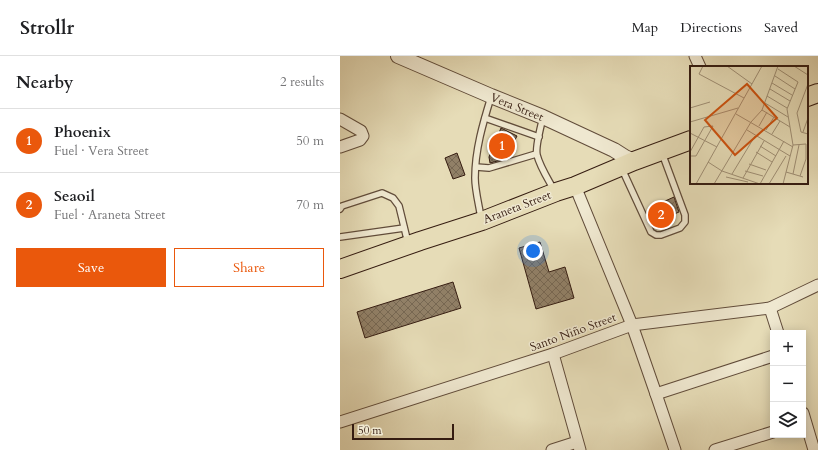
<!DOCTYPE html>
<html lang="en">
<head>
<meta charset="utf-8">
<style>
  body { margin:0; font-family:Cardo,serif; background:#f2f2f2; color:#202124 }
  .controls { position:absolute; right:12px; bottom:12px; display:grid; overflow:hidden; border-radius:0px; box-shadow:0 2px 10px #0003 }
  .controls button { width:36px; height:36px; display:grid; place-items:center; padding:0; border:0; border-bottom:1px solid #e0e0e0; background:#fff; color:#202124; font:20px sans-serif }
  .scale { position:absolute; left:12px; bottom:10px; width:102px; box-sizing:border-box; padding-left:4px; border:2px solid #351c11; border-top:0; font-size:11px; line-height:14px; white-space:nowrap; color:#351c11; -webkit-text-stroke:3px #efe8d0; paint-order:stroke }
  .you { position:absolute; left:193px; top:195px; width:14px; height:14px; margin:-10px; border:3px solid #fff; border-radius:50%; background:#1a73e8; box-shadow:0 0 0 6px #1a73e833 }
  .badge { display:grid; place-items:center; width:26px; height:26px; border-radius:50%; background:#ea580c; color:#fff; font-size:13px; font-weight:700 }
  .pin { position:absolute; translate:-50% -50%; border:2px solid #fff; box-shadow:0 1px 4px #0006 }
  .list { margin:0; padding:0; list-style:none }
  h2 { display:flex; justify-content:space-between; align-items:center; height:52px; margin:0; padding:0 16px; font-size:17px }
  h2 small { font-size:13px; font-weight:400; color:#757577 }
  .list li { display:grid; grid-template-columns:26px 1fr auto; gap:12px; align-items:center; box-sizing:border-box; height:64px; padding:0 16px; border-top:1px solid #e0e0e0 }
  .list b { display:block; font-size:15px; white-space:nowrap }
  .list p { margin:0; font-size:13px; white-space:nowrap; color:#757577 }
  .list em { font-size:13px; font-style:normal; color:#757577 }
  .actions { display:flex; gap:8px; padding:12px 16px }
  .actions a { flex:1; padding:9px 0; border:1px solid #ea580c; border-radius:0px; text-align:center; font-size:14px; color:#ea580c }
  .actions .main { background:#ea580c; color:#fff }
  .icon { flex:none; width:22px; height:22px; fill:none; stroke:currentColor; stroke-width:2; stroke-linecap:round; stroke-linejoin:round }
  .map { position:relative; flex:none; width:478px; height:394px; overflow:hidden }
  header { display:flex; align-items:center; gap:24px; box-sizing:border-box; height:56px; padding:0 20px; background:#fff; border-bottom:1px solid #e0e0e0 }
  header strong { font-size:19px }
  nav { display:flex; gap:22px; margin-inline-start:auto; font-size:14px }
  main { display:flex }
  aside { flex:1; background:#fff }
  .map>svg:first-child { display:block }
</style>
</head>
<body>
<header>
<strong>Strollr</strong>
<nav><a>Map</a><a>Directions</a><a>Saved</a></nav>
</header>
<main>
<aside>
<h2>Nearby<small>2 results</small></h2>
<ul class="list">
<li><span class="badge">1</span><div><b>Phoenix</b><p>Fuel · Vera Street</p></div><em>50 m</em></li>
<li><span class="badge">2</span><div><b>Seaoil</b><p>Fuel · Araneta Street</p></div><em>70 m</em></li>
</ul>
<div class="actions"><a class="main">Save</a><a>Share</a></div>
</aside>
<div class="map">
<svg width="478" height="394" viewBox="0 0 478 394">
  <defs>
    <pattern id="building-cross-hatch" width="8" height="8" patternUnits="userSpaceOnUse"><rect width="8" height="8" fill="#918067"/><path d="M0 0l8 8M0 8l8-8" fill="none" stroke="#776853"/></pattern>
  </defs>
  <rect width="100%" height="100%" fill="#e6dcb7"/>
  <filter id="stains"><feTurbulence type="fractalNoise" baseFrequency=".005" numOctaves="4"/><feColorMatrix values="0 0 0 0 .2 0 0 0 0 .09 0 0 0 0 .02 0 0 0 .5 -.17"/></filter>
  <radialGradient id="worn" r=".72"><stop offset=".6" stop-color="#630" stop-opacity="0"/><stop offset="1" stop-color="#630" stop-opacity=".3"/></radialGradient>
  <g fill="url(#building-cross-hatch)" stroke="#351c11">
    <polygon points="161,72 177,80 165,103 150,107 149,101"/>
    <polygon points="117,97 125,119 113,123 105,102"/>
    <polygon points="334,141 339,156 320,164 314,150"/>
    <polygon points="200,186 209,216 225,211 234,242 196,253 179,192"/>
    <polygon points="113,226 121,252 25,282 17,256"/>
  </g>
  <g fill="none" stroke-linecap="round" stroke-linejoin="round">
    <g stroke="#614c3a" stroke-width="8">
      <g id="service">
        <path d="M203,61C201,70 195,91 197,99C200,111 208,123 214,134"/>
        <polyline points="145,62 199,81"/>
        <polyline points="136,111 149,112 196,98"/>
        <polyline points="282,113 311,176 316,179 321,179 340,172 345,166 345,159 322,97"/>
        <polyline points="0,153 2,150 42,137 53,142 59,150 68,187"/>
        <path d="M141,162C139,149 135,134 135,122C135,94 143,67 151,41"/>
        <polyline points="0,181 64,172"/>
      </g>
    </g>
    <g stroke="#614c3a" stroke-width="13">
      <g id="minor">
        <polyline points="355,0 360,11"/>
        <polyline points="0,63 21,75 23,80 20,84 0,91"/>
        <polyline points="235,130 292,269 316,338 335,394"/>
        <polyline points="430,252 438,277"/>
        <polyline points="213,298 240,394"/>
        <polyline points="316,338 433,300"/>
        <polyline points="463,357 474,394"/>
        <polyline points="0,366 213,298 292,269 430,252 478,229"/>
        <polyline points="212,394 237,386"/>
        <polyline points="375,394 433,376"/>
      </g>
    </g>
    <g stroke="#614c3a" stroke-width="16">
      <polyline id="tertiary" points="58,0 151,40 203,61 274,94 285,101 294,105"/>
    </g>
    <g stroke="#351c11" stroke-width="20">
      <g id="trunk">
        <polyline points="467,41 478,37"/>
        <polyline points="0,213 80,185 142,165 216,136 235,130 294,105 351,84"/>
      </g>
    </g>
    <use href="#service" stroke="#efe8d0" stroke-width="5.5"/>
    <use href="#minor" stroke="#efe8d0" stroke-width="11"/>
    <use href="#tertiary" stroke="#efe8d0" stroke-width="14"/>
    <use href="#trunk" stroke="#e6dcb7" stroke-width="18"/>
  </g>
  <g text-anchor="middle" dominant-baseline="central" stroke-width="3" stroke-linejoin="round" paint-order="stroke">
    <g font-size="12" fill="#351c11" stroke="#efe8d0">
      <text transform="translate(177 51) rotate(22)">Vera Street</text>
      <text transform="translate(177 151) rotate(-21)">Araneta Street</text>
      <text transform="translate(233 276) rotate(-20)">Santo Niño Street</text>
    </g>
  </g>
  <g transform="translate(350 10)">
    <rect width="118" height="118" fill="#e6dcb7"/>
    <path fill="none" stroke="#9f8f75" stroke-width="1" d="M13,0L9,8L54,32M37,0L62,18M104,0L118,9M88,3L108,16L97,43L103,79L93,118M85,10L105,23M82,17L102,29M118,18L107,47L111,66L118,68M80,23L100,35M77,30L97,42M75,37L98,51M0,42L20,36M72,44L100,61M46,48L103,81M0,56L48,42M69,60L77,46M57,64L100,90M76,64L84,51M113,66L118,52M0,67L27,81M82,68L90,55M103,79L116,78V93L110,110M70,80L86,90M0,86L14,61L23,60L6,90H0M66,86L82,96M18,96L32,105L70,118M59,98L76,104M55,105L73,110M96,106L113,111M42,108L65,70M103,108L109,79M36,111L58,116M53,112L74,75M6,118L72,0M24,118L61,56L72,44L88,0M70,118L94,75M79,118L96,90"/>
    <path fill="#cd500d" fill-opacity="0.15" stroke="#cd500d" stroke-width="2" d="M57,18L87,52L45,89L15,54Z"/>
    <rect width="118" height="118" fill="none" stroke="#351c11" stroke-width="2"/>
  </g>
  <rect width="100%" height="100%" filter="url(#stains)"/>
  <rect width="100%" height="100%" fill="url(#worn)"/>
</svg>
<div class="controls">
<button>+</button>
<button>−</button>
<button><svg class="icon" aria-label="layers" viewBox="0 0 24 24"><path d="M12 4l9 5-9 5-9-5zM3 14l9 5 9-5"/></svg></button>
</div>
<div class="scale">50 m</div>
<div class="you"></div>
<div class="pin badge" style="left:162px;top:90px">1</div>
<div class="pin badge" style="left:321px;top:159px">2</div>
</div>
</main>
</body>
</html>
